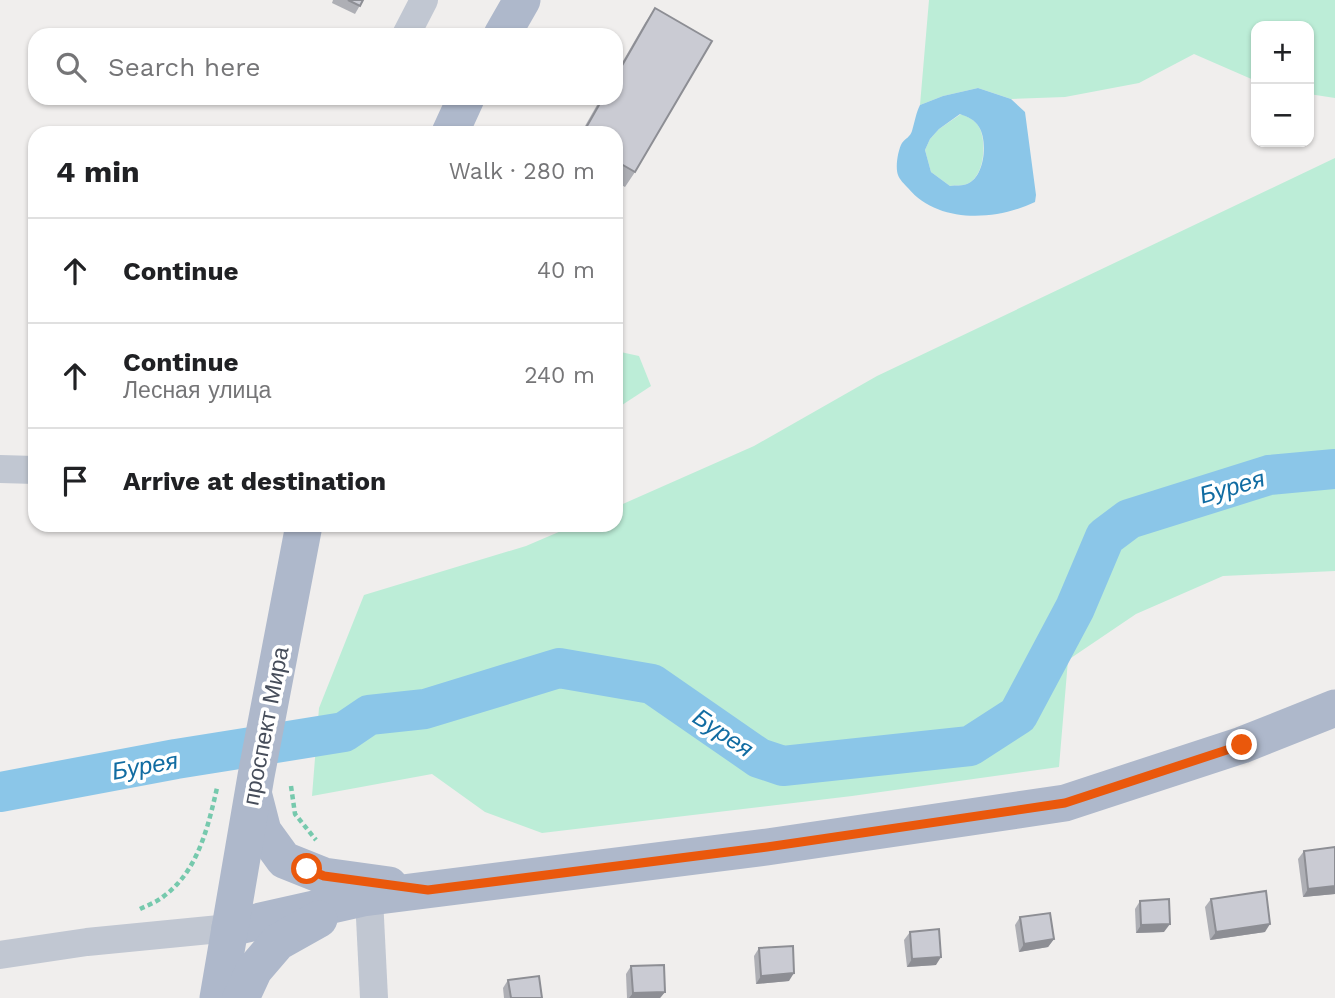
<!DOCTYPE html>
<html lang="en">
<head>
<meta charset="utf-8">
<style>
  body { margin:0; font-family:"Work Sans",sans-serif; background:#f6f6f6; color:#202124 }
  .controls { position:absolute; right:21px; top:21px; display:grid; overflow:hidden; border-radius:14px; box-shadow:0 2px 5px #0004 }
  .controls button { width:63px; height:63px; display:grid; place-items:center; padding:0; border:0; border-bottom:2px solid #e0e0e0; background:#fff; color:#202124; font:35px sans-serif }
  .stop { position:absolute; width:21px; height:21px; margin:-16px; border:5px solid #ea580c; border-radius:50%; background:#fff }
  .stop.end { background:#ea580c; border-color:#fff; box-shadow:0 2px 7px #0008 }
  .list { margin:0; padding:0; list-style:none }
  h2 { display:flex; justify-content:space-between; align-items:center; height:91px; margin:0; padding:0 28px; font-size:30px }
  h2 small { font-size:23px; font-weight:400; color:#757577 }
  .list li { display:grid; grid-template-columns:46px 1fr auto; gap:21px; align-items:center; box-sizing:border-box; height:105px; padding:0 28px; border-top:2px solid #e0e0e0 }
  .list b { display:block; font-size:26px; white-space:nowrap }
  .list p { margin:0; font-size:23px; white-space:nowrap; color:#757577 }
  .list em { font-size:23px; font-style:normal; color:#757577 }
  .icon { flex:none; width:38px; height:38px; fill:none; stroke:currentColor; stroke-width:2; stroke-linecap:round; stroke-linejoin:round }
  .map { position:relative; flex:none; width:1335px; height:998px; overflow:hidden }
  .search { position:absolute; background:#fff; box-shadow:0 2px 5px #0004; left:28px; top:28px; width:595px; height:77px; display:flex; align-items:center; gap:18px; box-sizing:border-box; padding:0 24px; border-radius:21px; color:#757577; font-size:26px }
  .panel { position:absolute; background:#fff; box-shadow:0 2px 5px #0004; left:28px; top:126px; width:595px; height:406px; border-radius:21px }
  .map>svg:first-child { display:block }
</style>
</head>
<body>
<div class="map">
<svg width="1335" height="998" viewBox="0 0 1335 998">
  <rect width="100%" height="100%" fill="#f0eeed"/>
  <g fill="#bcedd7">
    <polygon points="929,0 1335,0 1335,98 1309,94 1309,26 1256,26 1256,81 1194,54 1139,83 1065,97 1011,99 978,88 943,96 920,105"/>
    <path d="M961,114C968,117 975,120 979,127C987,141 985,177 967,184C963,186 955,185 950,186L931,172L925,150L930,139L939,129Z"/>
    <polygon points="1335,158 1335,571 1223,576 1136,614 1068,660 1059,767 852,796 542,833 485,812 432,774 312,796 319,708 364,595 526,546 575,525 616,525 616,507 754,446 877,376"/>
    <polygon points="616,351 639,356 651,386 616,409"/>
  </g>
  <path fill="#8bc6e8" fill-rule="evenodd" d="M978,88L1011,99L1025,112L1036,195L1035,202C996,221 938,224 908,188C905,185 899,179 898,175C895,167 898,150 902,143C906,138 910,137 912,131C915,121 916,113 920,105L943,96ZM960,114C968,117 975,120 979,127C988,141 985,177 967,184C963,186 955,185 950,186L931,172L925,150L930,139L939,129Z"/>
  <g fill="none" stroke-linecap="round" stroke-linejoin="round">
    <polyline stroke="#8bc6e8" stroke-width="40" points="0,792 176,759 344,732 369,715 425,709 559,668 652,684 759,758 783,766 970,746 1018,715 1075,608 1105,537 1129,519 1269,475 1335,469"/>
    <g stroke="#76c9ad" stroke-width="4.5" stroke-dasharray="5 3.5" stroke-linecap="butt">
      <polyline points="291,786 295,814 316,840"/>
      <path d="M140,909C148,905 157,902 164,896C198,871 208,827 217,788"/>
    </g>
    <g stroke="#c1c7d2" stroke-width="28">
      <polyline points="406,35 424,0"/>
      <polyline points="0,469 35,470"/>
      <polyline points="369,898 374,998"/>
      <polyline points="0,955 87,942 230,928"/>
    </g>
    <g stroke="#aeb8cb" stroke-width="37">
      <polyline points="502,35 522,0"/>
      <polyline points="450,133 466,98"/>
      <polyline points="254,796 263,831 284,860 324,876 389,885"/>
      <polyline points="230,928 363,898 767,847 1065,803 1242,745 1335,708"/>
      <polyline points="218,998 256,776 304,525"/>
      <polyline points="241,998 254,970 278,942 319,919"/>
    </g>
  </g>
  <g fill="#aeafb5">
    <polygon points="333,0 363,0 355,14 332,3"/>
    <polygon points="655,8 635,172 625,187 616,182 616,133 581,133 601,98 616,98 616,73 645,23"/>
    <polygon points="1304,851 1335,894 1303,897 1298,859"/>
    <polygon points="1211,899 1265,932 1210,940 1205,907"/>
    <polygon points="1140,901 1164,932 1136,933 1135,909"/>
    <polygon points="1020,917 1054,939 1048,947 1019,952 1015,925"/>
    <polygon points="910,932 936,965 907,967 904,940"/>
    <polygon points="759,948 789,981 756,984 754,956"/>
    <polygon points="631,966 665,992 660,998 627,998 626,974"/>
    <polygon points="508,980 542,998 504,998 503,988"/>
  </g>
  <g fill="#8d8e94">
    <polygon points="1335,886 1335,894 1303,897 1308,889"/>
    <polygon points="1170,924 1164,932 1136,933 1141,925"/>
    <polygon points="1270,924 1265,932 1210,940 1216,932"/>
    <polygon points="1054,939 1048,947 1019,952 1024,944"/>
    <polygon points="941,957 936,965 907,967 912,959"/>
    <polygon points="794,973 789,981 756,984 761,976"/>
    <polygon points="665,992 660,998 629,998 633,993"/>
  </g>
  <g fill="#cacbd3" stroke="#8d8e94" stroke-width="2">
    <polygon points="348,0 363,0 360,6"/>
    <polygon points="655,8 712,41 635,172 616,161 616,133 583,133 603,98 616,98 616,76"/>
    <polygon points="1335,847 1335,886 1308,889 1304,851"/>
    <polygon points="1266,891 1270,924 1216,932 1211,899"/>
    <polygon points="1169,899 1170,924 1141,925 1140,901"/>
    <polygon points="1050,913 1054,939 1024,944 1020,917"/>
    <polygon points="939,929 941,957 912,959 910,932"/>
    <polygon points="793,946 794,973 761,976 759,948"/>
    <polygon points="664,965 665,992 633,993 631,966"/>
    <polygon points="539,976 542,998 511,998 508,980"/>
  </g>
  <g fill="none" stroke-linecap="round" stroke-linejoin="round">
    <polyline stroke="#ea580c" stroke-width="9" points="307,869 324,876 428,890 767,847 1065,803 1242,745"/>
  </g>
  <g text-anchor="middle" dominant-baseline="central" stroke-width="7" stroke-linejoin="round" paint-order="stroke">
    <g font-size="23" fill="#464d5a" stroke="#fff">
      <text transform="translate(266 726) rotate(-79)">проспект Мира</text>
    </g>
    <g font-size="24" font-style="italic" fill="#116ca2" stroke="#fff">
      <text transform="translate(1232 487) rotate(-16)">Бурея</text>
      <text transform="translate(723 733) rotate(34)">Бурея</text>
      <text transform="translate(145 766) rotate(-10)">Бурея</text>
    </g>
  </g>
</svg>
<div class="controls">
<button>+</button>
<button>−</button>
</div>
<div class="stop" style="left:307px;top:869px"></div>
<div class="stop end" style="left:1242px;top:745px"></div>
<div class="search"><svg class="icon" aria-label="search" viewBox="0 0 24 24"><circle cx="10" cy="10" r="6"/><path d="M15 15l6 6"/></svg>Search here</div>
<section class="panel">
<h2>4 min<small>Walk · 280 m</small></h2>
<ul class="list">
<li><svg class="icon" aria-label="ahead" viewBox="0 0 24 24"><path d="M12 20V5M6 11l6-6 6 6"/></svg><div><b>Continue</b></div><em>40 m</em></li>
<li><svg class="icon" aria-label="ahead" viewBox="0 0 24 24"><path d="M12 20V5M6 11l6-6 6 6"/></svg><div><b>Continue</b><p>Лесная улица</p></div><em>240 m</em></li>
<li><svg class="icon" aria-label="arrive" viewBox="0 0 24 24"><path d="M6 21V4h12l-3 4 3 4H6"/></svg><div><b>Arrive at destination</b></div></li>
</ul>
</section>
</div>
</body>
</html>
